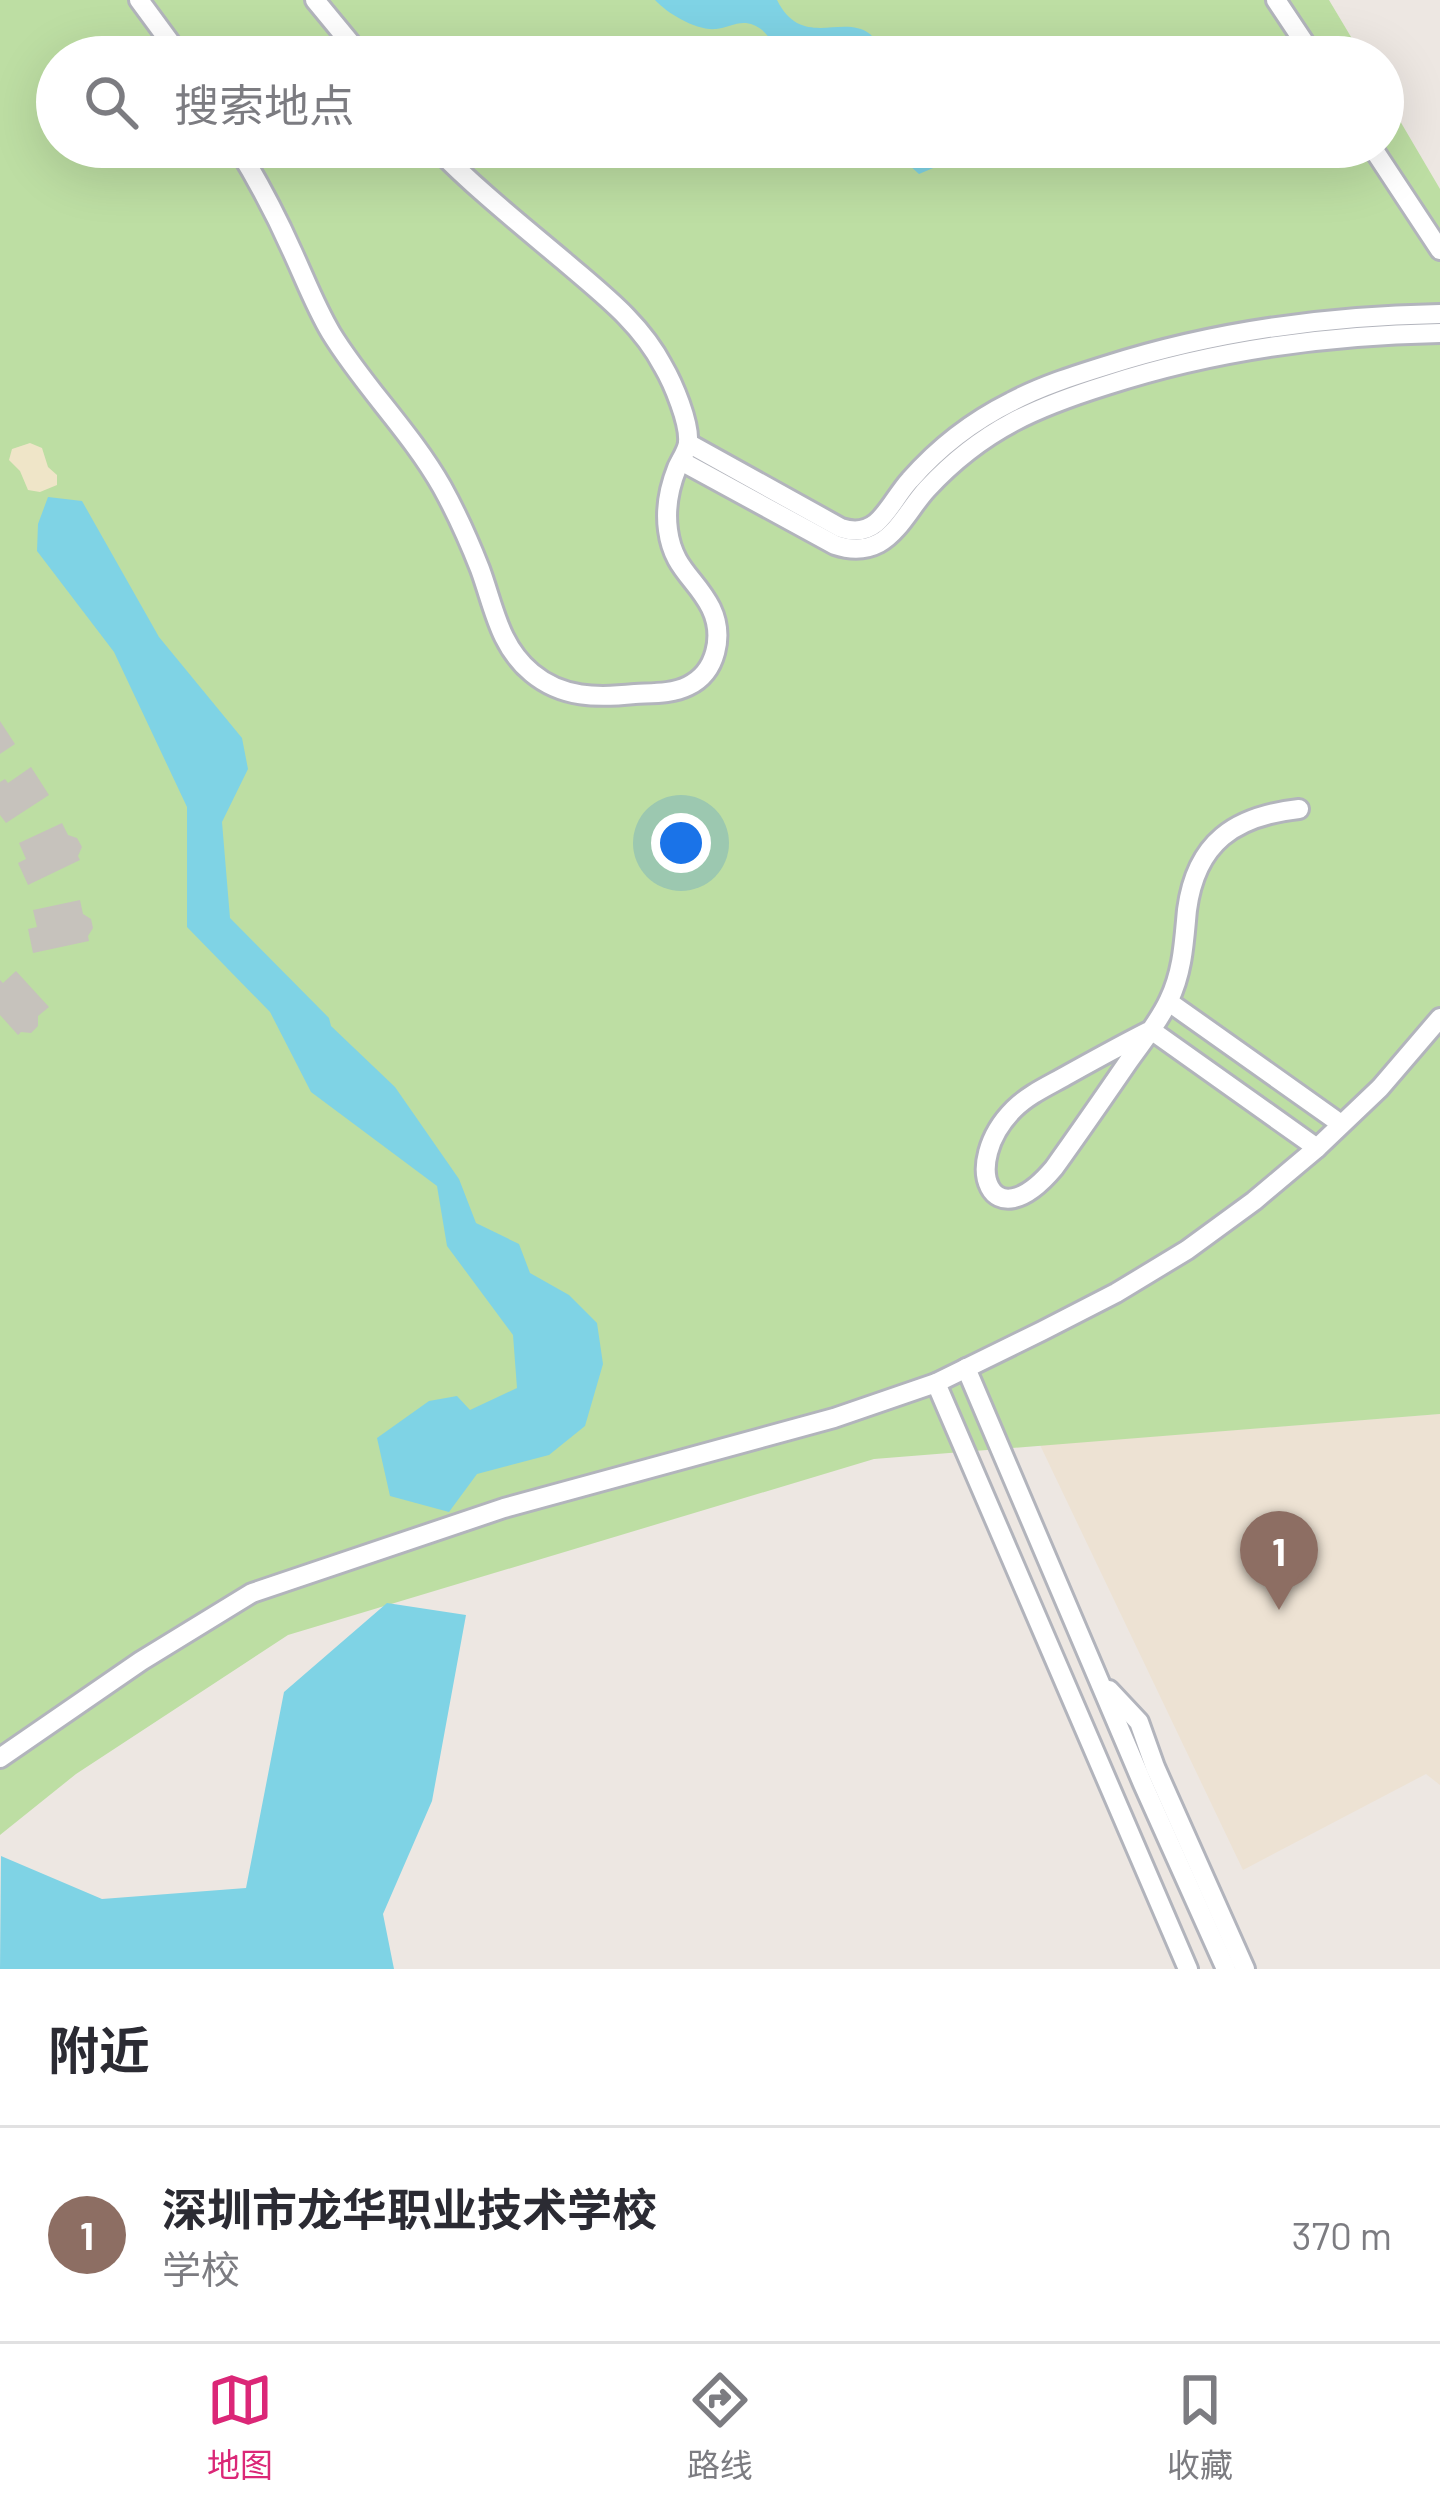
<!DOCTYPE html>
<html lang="zh">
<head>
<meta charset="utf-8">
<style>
  body { margin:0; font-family:Barlow,"Noto Sans SC",sans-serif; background:#f2f2f3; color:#2b2b33 }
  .you { position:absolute; left:681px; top:843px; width:42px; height:42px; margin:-30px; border:9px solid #fff; border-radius:50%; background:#1a73e8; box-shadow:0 0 0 18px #1a73e833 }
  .badge { display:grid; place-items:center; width:78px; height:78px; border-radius:50%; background:#db2777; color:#fff; font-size:39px; font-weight:700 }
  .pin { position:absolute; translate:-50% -99px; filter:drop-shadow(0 3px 6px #0008) }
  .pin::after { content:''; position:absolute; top:63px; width:42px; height:36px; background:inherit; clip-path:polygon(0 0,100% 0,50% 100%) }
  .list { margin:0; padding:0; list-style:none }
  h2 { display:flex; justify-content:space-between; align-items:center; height:156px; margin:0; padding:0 48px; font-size:51px }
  h2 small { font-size:39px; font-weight:400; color:#7c7c81 }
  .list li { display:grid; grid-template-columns:78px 1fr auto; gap:36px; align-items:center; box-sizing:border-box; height:216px; padding:0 48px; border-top:3px solid #e1e1e2 }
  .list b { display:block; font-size:45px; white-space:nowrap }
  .list p { margin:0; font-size:39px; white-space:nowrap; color:#7c7c81 }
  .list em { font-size:39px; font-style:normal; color:#7c7c81 }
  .icon { flex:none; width:66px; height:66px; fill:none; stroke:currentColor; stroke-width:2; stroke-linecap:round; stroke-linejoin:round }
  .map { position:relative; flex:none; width:1440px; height:1969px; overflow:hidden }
  .search { position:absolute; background:#fff; box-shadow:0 12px 48px #0002; left:36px; right:36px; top:36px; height:132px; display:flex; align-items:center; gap:30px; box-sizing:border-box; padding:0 42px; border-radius:66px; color:#7c7c81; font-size:45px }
  .sheet { height:372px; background:#fff }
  nav { display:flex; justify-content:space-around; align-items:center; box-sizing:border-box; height:168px; border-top:3px solid #e1e1e2; background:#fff; font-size:33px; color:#7c7c81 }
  nav a { display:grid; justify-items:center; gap:6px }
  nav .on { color:#db2777 }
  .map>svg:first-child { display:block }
</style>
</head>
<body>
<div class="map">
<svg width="1440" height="1969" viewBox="0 0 1440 1969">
  <rect width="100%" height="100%" fill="#ede7e2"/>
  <polygon fill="#ede2d3" points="1440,1414 1440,1785 1426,1774 1243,1870 1040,1445"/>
  <polygon fill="#bddea3" points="0,0 1329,0 1363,57 57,57 57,147 1383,147 1383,92 1440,189 1440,1414 874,1459 288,1635 76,1774 0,1835"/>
  <polygon fill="#efe5c8" points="30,443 42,448 48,467 57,475 57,485 40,492 28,490 20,471 9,460 12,449"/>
  <g fill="#7fd3e5">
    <path d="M655,0H777C802,50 842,13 870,34C876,39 881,51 887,57H777C774,41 763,25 746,23C736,22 726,28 716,29C697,31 668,14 655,0Z"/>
    <polygon points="889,147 1036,147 982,168 945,163 919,174"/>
    <polygon points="48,497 82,501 159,637 242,738 248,769 222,822 230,918 329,1018 331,1026 395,1087 459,1179 476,1223 519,1244 530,1273 569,1295 597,1323 603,1364 585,1426 549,1455 477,1474 449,1512 390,1496 377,1438 429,1401 457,1396 470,1410 517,1388 513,1335 447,1246 437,1186 311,1092 270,1012 187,927 187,807 114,652 37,551 38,524"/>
    <polygon points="387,1603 466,1615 432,1801 383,1914 394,1969 0,1969 1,1856 102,1899 246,1888 284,1692"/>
  </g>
  <g fill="#c6c2bc">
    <polygon points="0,721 15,744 0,754"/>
    <polygon points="31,767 49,795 6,823 0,815 0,782 5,779 8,783"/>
    <polygon points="62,823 68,835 77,838 82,847 78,856 80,860 28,885 18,863 26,859 19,843"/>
    <polygon points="80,900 83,914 91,919 93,928 88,936 89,941 33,953 28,929 37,927 33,910"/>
    <polygon points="16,971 49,1007 38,1016 38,1026 31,1033 21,1032 18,1035 0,1015 0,980 3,983"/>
  </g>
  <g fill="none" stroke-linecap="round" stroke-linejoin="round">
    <g stroke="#b2b4bc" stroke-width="24">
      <g id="street">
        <polyline points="139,0 181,57"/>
        <polyline points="315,0 362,57"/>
        <polyline points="1276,0 1314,57"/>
        <path d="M237,147C258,181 276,215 292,251C305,279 315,306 331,333C364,387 410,431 442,487C457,514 469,541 480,569C494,607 499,646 532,673C562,698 597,698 635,694C652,693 672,694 688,686C717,672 724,635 711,608C696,578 673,569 668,530C665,508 669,488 677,468C680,461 687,451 688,443C690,423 673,383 663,366C640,322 601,293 564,261C520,224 475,188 435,147"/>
        <polyline points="1372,147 1440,250"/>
        <polyline points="238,149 271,147"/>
        <path d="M688,443L841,528C853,532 865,532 876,523C889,512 898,493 910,480C938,448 973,421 1011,402C1041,386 1073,376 1105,366C1214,331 1326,316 1440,314"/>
        <path d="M681,461L835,545C850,550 864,551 879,543C899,532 912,505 927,489C952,462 981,439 1013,422C1043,406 1075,395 1107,385C1215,350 1327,335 1440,333"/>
        <path d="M1299,809C1235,816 1196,842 1187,910C1184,941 1183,971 1169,1000C1159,1022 1142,1042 1128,1062C1104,1097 1079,1133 1054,1168C991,1243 959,1164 1014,1109C1029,1094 1050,1085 1069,1074C1096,1059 1123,1044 1151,1030L1317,1148"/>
        <polyline points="1169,1002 1341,1124"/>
        <polyline points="966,1368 1143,1784 1226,1969"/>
        <polyline points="936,1383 1188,1969"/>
        <polyline points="1109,1690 1139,1722 1155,1767 1245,1969"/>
        <polyline points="0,1758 141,1661 252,1593 504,1508 834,1418 936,1383 1042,1331 1116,1293 1187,1250 1254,1201 1317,1148 1380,1088 1440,1018"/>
      </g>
    </g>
    <use href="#street" stroke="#fff" stroke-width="18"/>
  </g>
</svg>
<div class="you"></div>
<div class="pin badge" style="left:1279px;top:1610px;background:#8d6e63">1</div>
<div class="search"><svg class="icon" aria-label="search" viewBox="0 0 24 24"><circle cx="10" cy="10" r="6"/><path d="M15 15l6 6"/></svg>搜索地点</div>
</div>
<section class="sheet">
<h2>附近<small></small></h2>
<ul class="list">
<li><span class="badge" style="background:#8d6e63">1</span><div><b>深圳市龙华职业技术学校</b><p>学校</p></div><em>370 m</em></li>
</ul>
</section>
<nav>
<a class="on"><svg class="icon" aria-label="map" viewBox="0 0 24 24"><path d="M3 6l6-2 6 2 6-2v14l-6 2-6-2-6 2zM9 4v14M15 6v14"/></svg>地图</a>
<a><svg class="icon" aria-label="directions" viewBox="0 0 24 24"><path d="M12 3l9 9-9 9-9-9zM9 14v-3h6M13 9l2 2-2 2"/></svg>路线</a>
<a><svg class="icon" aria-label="saved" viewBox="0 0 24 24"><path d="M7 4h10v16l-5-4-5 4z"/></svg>收藏</a>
</nav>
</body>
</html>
